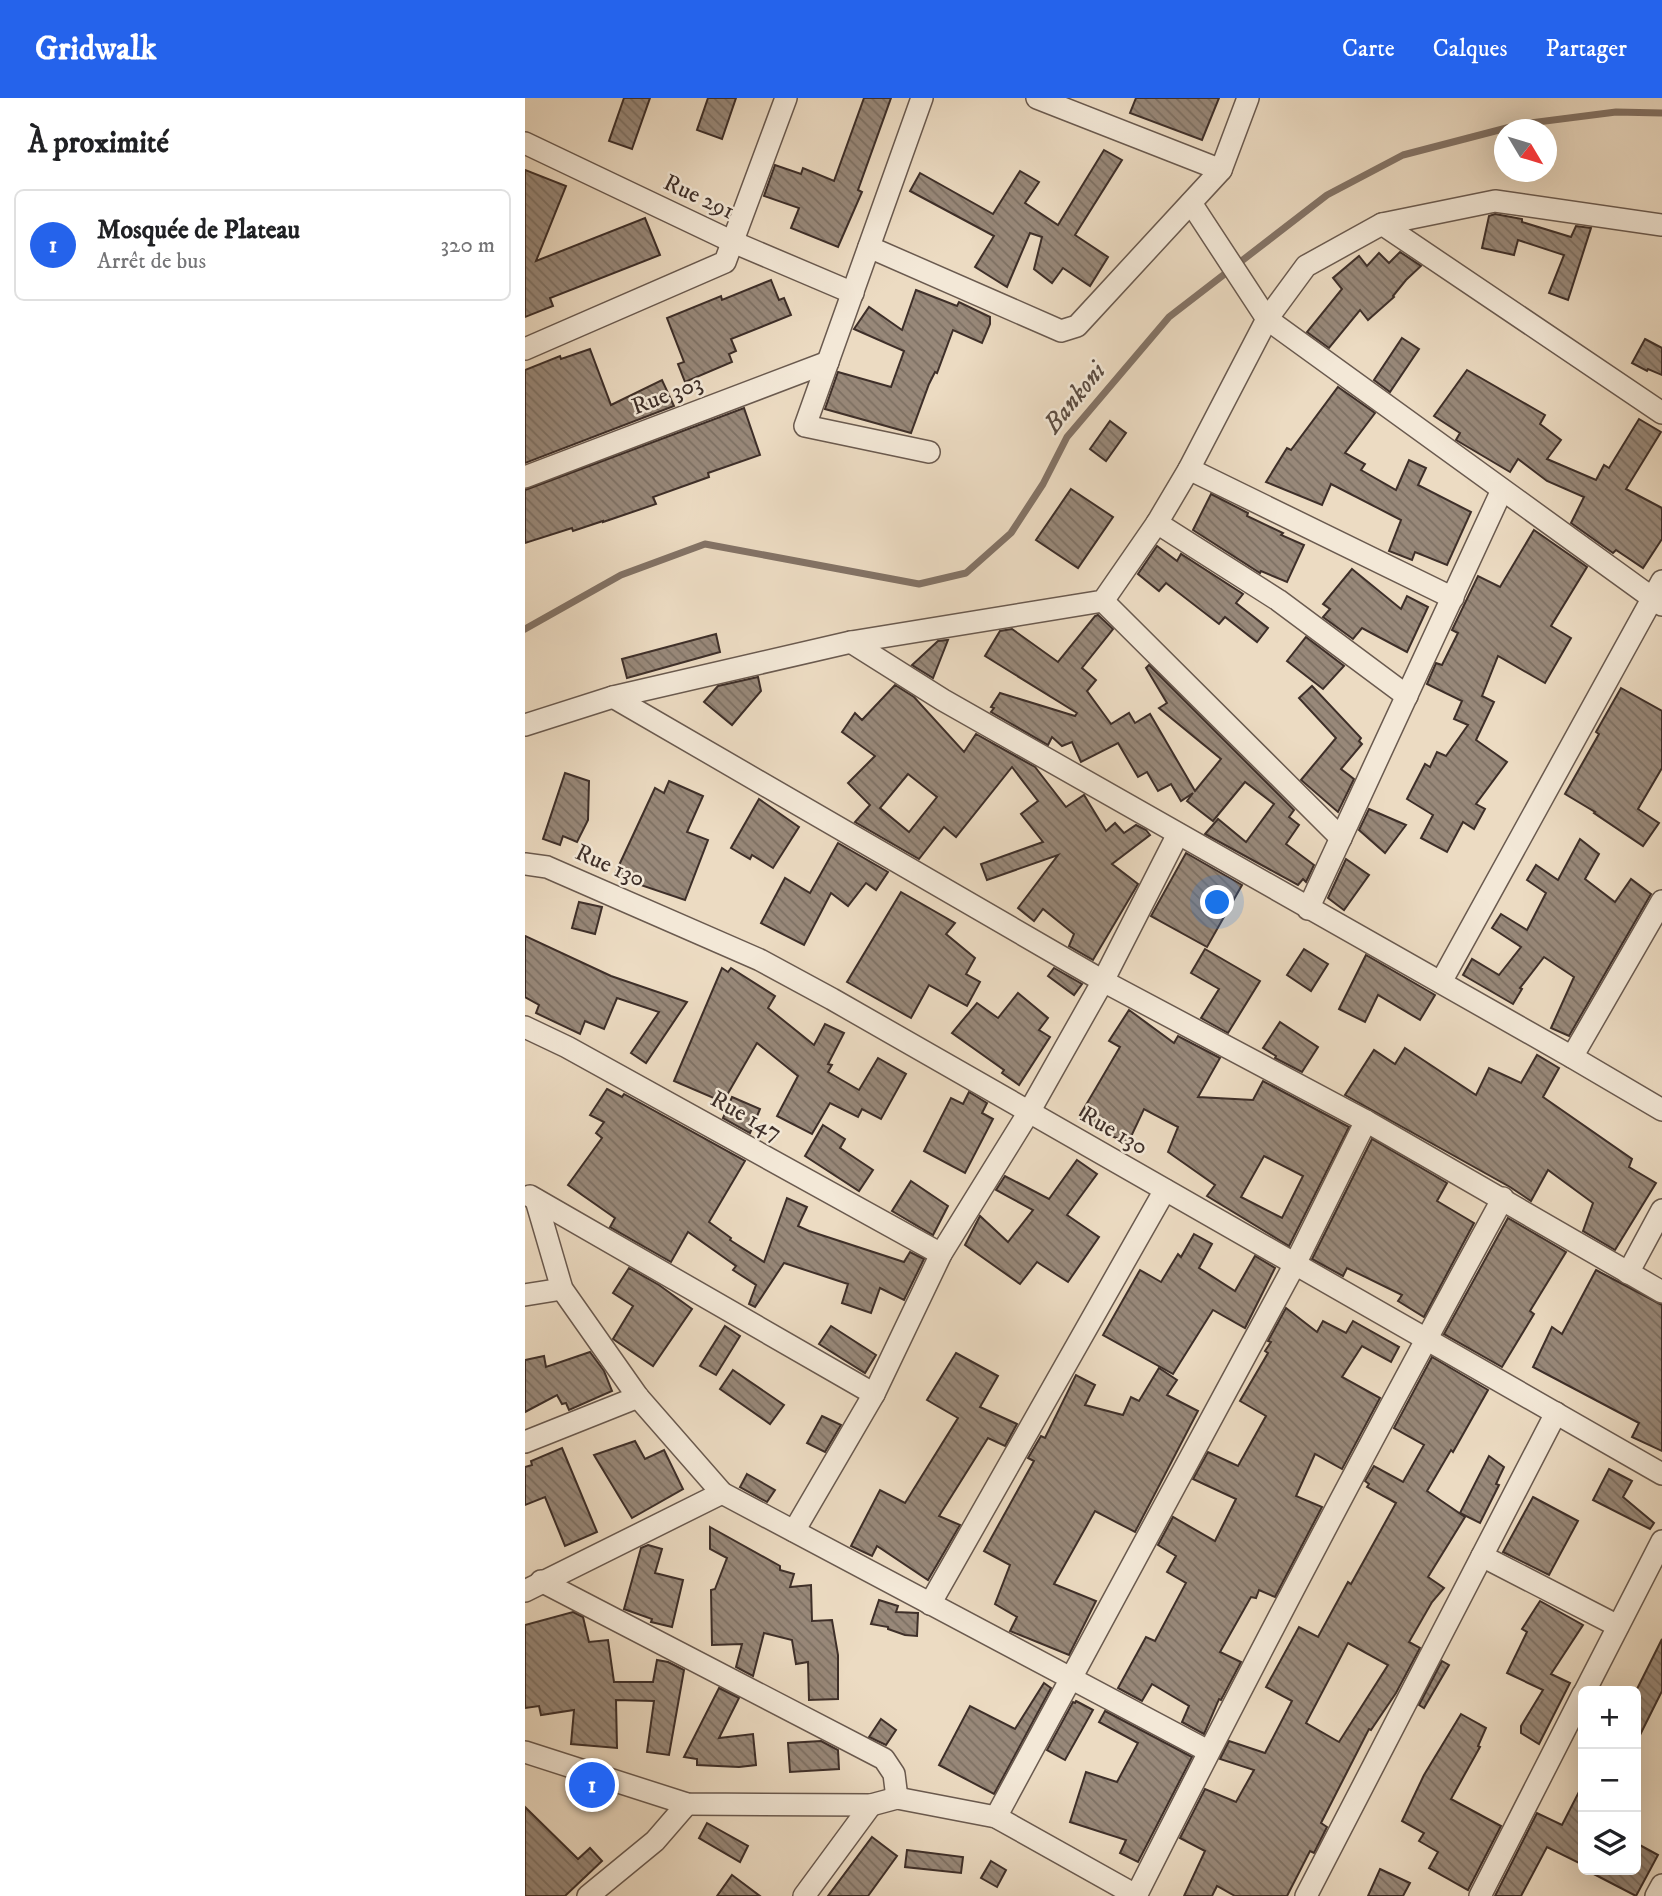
<!DOCTYPE html>
<html lang="fr">
<head>
<meta charset="utf-8">
<style>
  body { margin:0; font-family:"IM FELL DW Pica",serif; background:#f2f2f2; color:#202124 }
  .controls { position:absolute; right:21px; bottom:21px; display:grid; overflow:hidden; border-radius:10px; box-shadow:0 7px 28px #0002 }
  .controls button { width:63px; height:63px; display:grid; place-items:center; padding:0; border:0; border-bottom:2px solid #e0e0e0; background:#fff; color:#202124; font:35px sans-serif }
  .compass { position:absolute; left:969px; top:21px; width:63px; height:63px; border-radius:50%; background:#fff; box-shadow:0 7px 28px #0002; rotate:128deg }
  .you { position:absolute; left:693px; top:805px; width:24px; height:24px; margin:-18px; border:5px solid #fff; border-radius:50%; background:#1a73e8; box-shadow:0 0 0 10px #1a73e833 }
  .badge { display:grid; place-items:center; width:46px; height:46px; border-radius:50%; background:#2563eb; color:#fff; font-size:23px; font-weight:700 }
  .pin { position:absolute; translate:-50% -50%; border:4px solid #fff; box-shadow:0 2px 7px #0006 }
  .list { margin:0; padding:0; list-style:none }
  h2 { display:flex; justify-content:space-between; align-items:center; height:91px; margin:0; padding:0 28px; font-size:30px }
  h2 small { font-size:23px; font-weight:400; color:#757577 }
  .list li { display:grid; grid-template-columns:46px 1fr auto; gap:21px; align-items:center; box-sizing:border-box; height:112px; margin:0 14px 14px; padding:0 14px; border:2px solid #e0e0e0; border-radius:10px }
  .list b { display:block; font-size:26px; white-space:nowrap }
  .list p { margin:0; font-size:23px; white-space:nowrap; color:#757577 }
  .list em { font-size:23px; font-style:normal; color:#757577 }
  .icon { flex:none; width:38px; height:38px; fill:none; stroke:currentColor; stroke-width:2; stroke-linecap:round; stroke-linejoin:round }
  .map { position:relative; flex:none; width:1137px; height:1798px; overflow:hidden }
  header { display:flex; align-items:center; gap:42px; box-sizing:border-box; height:98px; padding:0 35px; background:#2563eb; color:#fff }
  header strong { font-size:33px }
  nav { display:flex; gap:38px; margin-inline-start:auto; font-size:24px }
  main { display:flex }
  aside { flex:1; background:#fff }
  .map>svg:first-child { display:block }
</style>
</head>
<body>
<header>
<strong>Gridwalk</strong>
<nav><a>Carte</a><a>Calques</a><a>Partager</a></nav>
</header>
<main>
<aside>
<h2>À proximité<small></small></h2>
<ul class="list">
<li><span class="badge">1</span><div><b>Mosquée de Plateau</b><p>Arrêt de bus</p></div><em>320 m</em></li>
</ul>
</aside>
<div class="map">
<svg width="1137" height="1798" viewBox="0 0 1137 1798">
  <defs>
    <pattern id="building-back-hatch" width="6" height="6" patternUnits="userSpaceOnUse" patternTransform="scale(1.75)"><rect width="6" height="6" fill="#988879"/><path d="M-1 5l2 2M0 0l6 6M5-1l2 2" fill="none" stroke="#7d7063"/></pattern>
  </defs>
  <rect width="100%" height="100%" fill="#ecdbc2"/>
  <filter id="stains"><feTurbulence type="fractalNoise" baseFrequency=".00286" numOctaves="4"/><feColorMatrix values="0 0 0 0 .2 0 0 0 0 .09 0 0 0 0 .02 0 0 0 .5 -.17"/></filter>
  <radialGradient id="worn" r=".72"><stop offset=".6" stop-color="#630" stop-opacity="0"/><stop offset="1" stop-color="#630" stop-opacity=".3"/></radialGradient>
  <g fill="none" stroke-linecap="round" stroke-linejoin="round">
    <polyline stroke="#837366" stroke-width="7" points="0,531 96,477 180,446 394,486 441,475 486,435 518,386 542,339 644,219 802,97 878,57 997,26 1091,14 1137,15"/>
  </g>
  <g fill="url(#building-back-hatch)" stroke="#3e2f29" stroke-width="2" fill-rule="evenodd">
    <polygon points="99,0 125,0 107,51 84,43"/>
    <polygon points="183,0 211,0 197,41 172,32"/>
    <polygon points="339,0 366,0 333,92 337,94 313,149 266,130 274,110 239,98 250,67 276,76 278,70 309,83"/>
    <polygon points="611,0 694,0 677,42 605,15"/>
    <polygon points="579,52 597,62 550,137 583,159 565,188 538,170 527,185 509,171 517,139 505,135 482,189 450,169 469,138 385,93 395,75 468,116 495,73 514,84 500,105 533,127"/>
    <polygon points="0,72 41,88 11,163 120,120 135,157 25,200 28,208 0,219"/>
    <polygon points="970,116 997,121 997,124 1046,139 1051,128 1066,130 1043,202 1024,195 1039,157 993,142 989,157 957,150 964,118"/>
    <polygon points="875,154 896,168 881,182 868,198 869,199 843,222 835,212 804,250 782,234 817,191 808,180 834,158 842,168 854,155 864,165"/>
    <polygon points="246,182 254,202 259,200 266,217 206,241 211,253 204,256 207,264 160,284 153,266 159,264 142,220 196,198 197,202"/>
    <polygon points="391,192 432,208 434,204 465,219 465,226 457,245 428,232 412,275 410,274 404,286 386,335 300,311 313,274 366,289 379,253 329,231 344,209 377,232"/>
    <polygon points="877,240 894,251 865,294 849,282"/>
    <polygon points="1120,241 1137,250 1137,277 1123,271 1122,273 1107,265"/>
    <polygon points="65,251 86,307 137,282 149,308 0,365 0,272 35,258 36,261"/>
    <polygon points="942,272 1020,317 1015,326 1036,342 1022,361 1071,382 1079,367 1084,370 1114,321 1136,334 1101,391 1137,410 1137,441 1118,470 1091,452 1088,455 1046,425 1059,399 1022,383 993,361 985,374 931,342 935,335 909,318"/>
    <polygon points="813,289 850,315 820,355 840,366 836,372 871,392 884,362 901,370 893,387 946,414 922,467 890,454 887,462 864,453 876,422 806,386 797,407 741,384 762,350 766,352"/>
    <polygon points="219,310 235,357 183,375 184,379 128,399 131,406 78,424 78,423 48,433 47,430 0,445 0,392"/>
    <polygon points="585,323 601,335 581,363 565,351"/>
    <polygon points="546,391 588,419 553,470 511,442"/>
    <polygon points="686,396 723,415 722,418 758,435 756,437 779,447 762,484 736,473 735,475 668,432"/>
    <polygon points="1009,432 1062,469 1026,528 1046,540 1020,585 973,558 957,598 969,604 951,642 982,664 951,706 960,711 949,731 938,724 922,754 896,740 908,717 882,701 900,666 905,669 912,654 921,658 943,627 929,621 937,603 902,586 911,565 917,567 933,535 927,532 953,478 975,489"/>
    <polygon points="632,448 652,463 656,456 718,496 711,505 743,530 732,544 700,519 694,526 641,485 634,493 613,476"/>
    <polygon points="827,471 876,511 882,498 903,509 882,554 837,530 828,541 798,519 805,511 798,506"/>
    <polygon points="573,517 588,531 557,570 571,582 562,593 586,626 604,615 610,625 625,616 670,693 696,661 634,610 642,605 621,570 624,567 769,712 764,719 774,727 761,746 789,767 781,784 778,781 773,787 680,736 693,721 721,744 749,706 720,684 688,723 662,703 668,695 656,703 646,686 633,693 622,674 613,679 593,645 556,664 547,644 537,648 527,639 523,647 466,614 469,610 466,609 475,595 550,618 552,615 460,558 475,533 487,531 533,564 570,518"/>
    <polygon points="191,536 195,554 102,580 97,561"/>
    <polygon points="781,539 819,568 798,591 762,563"/>
    <polygon points="423,542 408,580 387,567 413,543"/>
    <polygon points="233,579 236,593 207,627 179,604 193,588"/>
    <path d="M370,587L389,599L439,654L451,636L510,669L541,709L559,697L581,733L590,725L599,735L611,727L621,732L625,737L587,766L613,786L568,862L544,848L549,836L518,811L509,823L493,810L533,757L462,782L456,766L518,744L496,716L513,703L487,669L431,739L419,729L394,761L330,724L345,707L323,685L350,658L317,634L330,615L337,622ZM383,676L412,699L384,734L355,710Z"/>
    <polygon points="787,588 836,640 834,643 837,646 816,671 829,681 813,714 776,682 811,640 774,600"/>
    <polygon points="1096,590 1137,613 1137,670 1113,711 1134,725 1118,748 1069,715 1070,714 1040,696 1074,636 1071,634"/>
    <polygon points="40,675 64,683 63,722 52,744 38,738 35,747 18,741"/>
    <polygon points="144,683 178,698 162,734 183,742 160,802 89,778 130,690 139,695"/>
    <polygon points="234,701 274,729 248,770 227,757 225,761 206,750"/>
    <polygon points="844,711 881,727 860,755 834,732"/>
    <polygon points="1055,741 1074,756 1060,781 1090,804 1106,781 1126,796 1044,938 1026,930 1049,879 1019,859 995,890 997,891 988,906 938,877 947,861 974,877 996,849 967,830 976,816 1002,832 1021,795 1002,782 1011,767 1033,782"/>
    <polygon points="313,745 363,774 351,792 341,785 323,808 306,795 279,847 236,825 260,780 285,795"/>
    <polygon points="661,755 717,787 682,849 626,818"/>
    <polygon points="821,761 844,777 819,812 803,800"/>
    <polygon points="376,794 430,825 421,836 450,860 441,876 455,884 442,908 404,887 386,920 322,884"/>
    <polygon points="54,804 77,809 70,836 47,830"/>
    <polygon points="0,838 86,878 162,904 121,965 106,955 134,914 92,900 79,931 60,923 55,936 11,915 14,907 0,899"/>
    <polygon points="680,851 735,883 703,935 676,920 694,891 666,875"/>
    <polygon points="779,851 803,866 786,893 762,877"/>
    <polygon points="841,857 910,897 895,922 853,897 840,924 814,911"/>
    <polygon points="197,870 203,874 206,870 250,898 243,910 289,947 300,926 319,935 303,966 307,967 303,974 334,992 353,960 381,976 356,1021 337,1011 333,1019 305,1005 287,1036 252,1018 273,978 232,945 198,1004 149,983"/>
    <polygon points="529,870 557,886 549,897 523,878"/>
    <polygon points="493,895 523,920 514,932 525,939 494,987 477,975 479,972 427,935 452,905 473,920"/>
    <path d="M604,912L649,945L653,938L695,960L673,999L728,1002L738,983L824,1029L764,1148L682,1098L690,1087L643,1054L653,1029L619,1011L603,1045L582,1036L584,1033L555,1017L595,949L584,943ZM739,1058L778,1078L757,1120L716,1099Z"/>
    <polygon points="755,924 793,949 777,974 750,960 751,958 738,950"/>
    <polygon points="880,950 951,997 964,970 996,985 1012,957 1034,970 1018,999 1107,1061 1104,1069 1131,1085 1090,1152 1058,1133 1068,1105 1023,1072 1006,1103 985,1089 820,997 849,952 870,966"/>
    <polygon points="82,991 97,999 99,996 220,1063 184,1124 206,1140 205,1142 239,1164 262,1100 282,1109 273,1128 284,1133 379,1164 385,1154 399,1161 379,1202 355,1190 346,1215 317,1205 323,1186 259,1165 230,1209 224,1206 231,1187 208,1172 211,1168 163,1134 146,1164 85,1129 90,1120 43,1087 77,1040 71,1035 79,1024 65,1017"/>
    <polygon points="444,994 462,1005 457,1015 468,1021 440,1075 399,1053 426,1000 438,1006"/>
    <polygon points="207,999 235,1011 225,1035 198,1020"/>
    <polygon points="298,1027 320,1041 315,1050 348,1072 334,1093 280,1058"/>
    <polygon points="847,1041 922,1085 912,1103 949,1125 899,1219 873,1203 877,1197 822,1170 818,1178 787,1161"/>
    <polygon points="552,1062 572,1076 542,1117 574,1139 543,1184 512,1164 495,1186 440,1147 455,1118 483,1144 508,1112 471,1092 480,1078 524,1101"/>
    <polygon points="386,1083 423,1108 408,1137 367,1113"/>
    <polygon points="983,1120 1041,1154 1005,1213 1009,1216 977,1269 919,1236"/>
    <polygon points="669,1136 687,1146 674,1170 710,1193 730,1158 750,1170 720,1230 688,1212 648,1276 578,1237 615,1172 636,1184 653,1156 656,1159"/>
    <polygon points="104,1170 134,1187 167,1211 128,1268 88,1241 108,1208 88,1195"/>
    <polygon points="1071,1172 1137,1207 1137,1353 1107,1339 1114,1325 1008,1269 1027,1229 1037,1236"/>
    <polygon points="761,1210 792,1234 798,1223 821,1235 828,1223 874,1249 866,1264 837,1248 817,1279 855,1300 817,1371 790,1356 771,1398 797,1409 750,1499 734,1492 731,1500 726,1499 695,1554 716,1564 696,1602 694,1601 679,1636 657,1624 664,1608 627,1586 617,1603 593,1590 621,1539 630,1543 661,1485 642,1474 651,1458 633,1447 648,1419 690,1443 711,1401 668,1381 683,1354 713,1368 741,1318 715,1303 743,1255 740,1253 746,1244 743,1243"/>
    <polygon points="200,1228 215,1238 191,1277 175,1268"/>
    <polygon points="306,1228 351,1257 340,1275 294,1246"/>
    <polygon points="65,1254 79,1273 87,1293 44,1312 41,1305 37,1306 32,1297 0,1314 0,1262 19,1258 21,1269"/>
    <polygon points="431,1255 473,1278 455,1309 492,1326 480,1348 463,1340 414,1418 435,1427 403,1482 352,1448 347,1458 326,1448 355,1392 380,1405 433,1320 402,1302"/>
    <path d="M907,1259L963,1292L928,1354L926,1352L902,1393L940,1419L903,1479L919,1490L907,1504L884,1544L895,1550L871,1595L846,1632L844,1631L796,1725L802,1729L789,1755L785,1753L762,1798H710L692,1788L687,1798H659L680,1753L655,1740L680,1691L711,1704L729,1672L695,1661L704,1643L740,1655L767,1603L741,1589L774,1529L793,1539L823,1484L826,1486L871,1405L842,1389L844,1386L840,1383L849,1368L878,1384L899,1347L869,1330ZM823,1545L863,1567L814,1644L781,1625Z"/>
    <polygon points="634,1270 652,1282 642,1297 673,1313 610,1434 570,1413 529,1486 571,1503 544,1557 485,1533 492,1519 470,1506 485,1467 459,1453 509,1363 503,1360 516,1338 520,1340 551,1277 570,1287 560,1307 598,1317 606,1299 614,1303"/>
    <polygon points="208,1272 259,1307 245,1326 195,1291"/>
    <polygon points="297,1318 316,1327 300,1354 282,1345"/>
    <polygon points="110,1343 120,1361 139,1352 158,1391 107,1420 69,1357"/>
    <polygon points="37,1350 72,1434 40,1448 20,1399 0,1407 0,1369 7,1367 6,1363"/>
    <polygon points="964,1358 979,1369 971,1386 974,1387 955,1425 935,1415"/>
    <polygon points="1084,1371 1107,1383 1098,1399 1129,1425 1125,1431 1068,1402"/>
    <polygon points="222,1376 250,1392 242,1404 215,1389"/>
    <polygon points="1008,1399 1053,1423 1024,1477 978,1454"/>
    <polygon points="185,1429 255,1468 255,1472 269,1476 265,1489 286,1487 287,1523 307,1522 313,1557 313,1601 284,1602 283,1564 271,1566 267,1542 239,1535 228,1578 211,1569 217,1546 187,1547 186,1492 190,1491 202,1460 185,1451"/>
    <polygon points="123,1447 137,1451 130,1475 158,1482 147,1529 126,1524 127,1521 99,1511 116,1450"/>
    <polygon points="354,1502 373,1508 371,1514 393,1515 392,1538 380,1537 363,1531 363,1529 346,1526"/>
    <polygon points="1015,1503 1058,1527 1026,1576 1045,1585 1014,1646 996,1635 996,1628 1018,1592 982,1575 1002,1534 997,1531"/>
    <polygon points="48,1514 58,1519 64,1544 83,1542 89,1584 128,1584 132,1562 143,1564 159,1572 144,1657 122,1654 129,1603 91,1602 92,1650 46,1646 49,1612 16,1617 14,1608 0,1610 0,1527"/>
    <polygon points="1137,1541 1137,1593 1111,1645 1111,1593"/>
    <polygon points="917,1563 924,1567 899,1610 894,1607"/>
    <polygon points="519,1585 526,1590 469,1696 414,1667 445,1608 490,1631"/>
    <polygon points="194,1590 214,1600 194,1640 228,1636 231,1667 214,1669 172,1667 172,1661 159,1659"/>
    <polygon points="551,1603 568,1612 540,1662 522,1652 548,1604 550,1605"/>
    <polygon points="580,1613 667,1659 613,1764 595,1755 601,1742 545,1724 561,1674 592,1684 613,1645 574,1624"/>
    <polygon points="936,1616 961,1630 953,1648 955,1649 926,1701 976,1728 943,1792 904,1770 913,1754 894,1743 899,1735 877,1723 899,1677"/>
    <polygon points="356,1621 371,1632 361,1647 344,1639"/>
    <polygon points="296,1643 313,1652 314,1671 265,1674 263,1645"/>
    <polygon points="1058,1686 1058,1767 1022,1749 996,1798 970,1798 1012,1715 1037,1727"/>
    <polygon points="0,1709 53,1761 65,1750 77,1763 40,1798 0,1798"/>
    <polygon points="182,1725 223,1748 215,1764 174,1740"/>
    <polygon points="347,1739 372,1758 343,1798 303,1798"/>
    <polygon points="1111,1745 1133,1757 1111,1798 1061,1772 1111,1772"/>
    <polygon points="382,1752 438,1759 436,1775 380,1769"/>
    <polygon points="466,1763 481,1772 472,1789 456,1780"/>
    <polygon points="855,1771 885,1785 878,1798 843,1798"/>
    <polygon points="207,1777 235,1798 192,1798"/>
  </g>
  <g fill="none" stroke-linecap="round" stroke-linejoin="round">
    <g stroke="#6a5a4f" stroke-width="24">
      <g id="street">
        <polyline points="397,0 280,328 404,354"/>
        <polyline points="512,0 696,72"/>
        <polyline points="0,45 208,144 328,195"/>
        <polyline points="666,105 742,221 1137,507"/>
        <polyline points="857,126 1137,315"/>
        <polyline points="344,149 536,233 552,228 696,72 723,0"/>
        <polyline points="0,251 200,164 261,0"/>
        <polyline points="664,371 928,500"/>
        <polyline points="0,379 303,264"/>
        <polyline points="632,425 753,502 882,598"/>
        <polyline points="578,503 816,740"/>
        <polyline points="326,544 418,602 1047,959 1137,1012"/>
        <polyline points="88,599 578,883 841,1023 1137,1194"/>
        <polyline points="0,627 88,599 326,544 578,503 632,425 664,371 742,221 781,168 857,126 970,103 1137,127"/>
        <polyline points="0,766 22,769 235,862 307,901 1137,1376"/>
        <polyline points="783,811 977,392"/>
        <polyline points="916,884 1137,483"/>
        <polyline points="0,929 42,949 416,1156"/>
        <polyline points="1047,959 1137,803"/>
        <polyline points="5,1098 349,1296"/>
        <polyline points="11,1102 37,1191 113,1299 197,1395 683,1653"/>
        <polyline points="1103,1175 1137,1112"/>
        <polyline points="0,1197 37,1191"/>
        <polyline points="0,1344 113,1299"/>
        <polyline points="269,1433 349,1296 416,1156 504,1014 578,883 653,736"/>
        <polyline points="957,1458 1093,1528"/>
        <polyline points="16,1483 359,1661 369,1676 372,1700"/>
        <polyline points="0,1493 197,1395"/>
        <polyline points="405,1506 640,1092"/>
        <polyline points="1060,1593 1137,1443"/>
        <polyline points="0,1654 162,1706 346,1707 372,1700 471,1719 612,1798"/>
        <polyline points="471,1719 770,1166 841,1023"/>
        <polyline points="63,1798 130,1743 162,1706"/>
        <polyline points="279,1798 346,1707"/>
        <path d="M611,1798C729,1563 852,1331 978,1100"/>
        <polyline points="781,1798 1031,1315"/>
        <polyline points="955,1798 1058,1596"/>
        <polyline points="1131,1798 1137,1787"/>
      </g>
    </g>
    <use href="#street" stroke="#f3e8d7" stroke-width="21"/>
  </g>
  <g text-anchor="middle" dominant-baseline="central" stroke-width="5" stroke-linejoin="round" paint-order="stroke">
    <g font-size="24" fill="#3e2f29" stroke="#f3e8d7">
      <text transform="translate(174 99) rotate(25)">Rue 291</text>
      <text transform="translate(142 297) rotate(-21)">Rue 303</text>
      <text transform="translate(85 768) rotate(24)">Rue 130</text>
      <text transform="translate(221 1018) rotate(29)">Rue 147</text>
      <text transform="translate(589 1033) rotate(30)">Rue 130</text>
    </g>
    <g font-size="26" font-style="italic" fill="#5b4c42" stroke="#f3e8d7">
      <text transform="translate(550 300) rotate(-51)">Bankoni</text>
    </g>
  </g>
  <rect width="100%" height="100%" filter="url(#stains)"/>
  <rect width="100%" height="100%" fill="url(#worn)"/>
</svg>
<div class="controls">
<button>+</button>
<button>−</button>
<button><svg class="icon" aria-label="layers" viewBox="0 0 24 24"><path d="M12 4l9 5-9 5-9-5zM3 14l9 5 9-5"/></svg></button>
</div>
<svg class="compass" viewBox="-18 -18 36 36"><path d="M0-13l5 13h-10z" fill="#e53935"/><path d="M0 13l5-13h-10z" fill="#757577"/></svg>
<div class="you"></div>
<div class="pin badge" style="left:67px;top:1687px">1</div>
</div>
</main>
</body>
</html>
